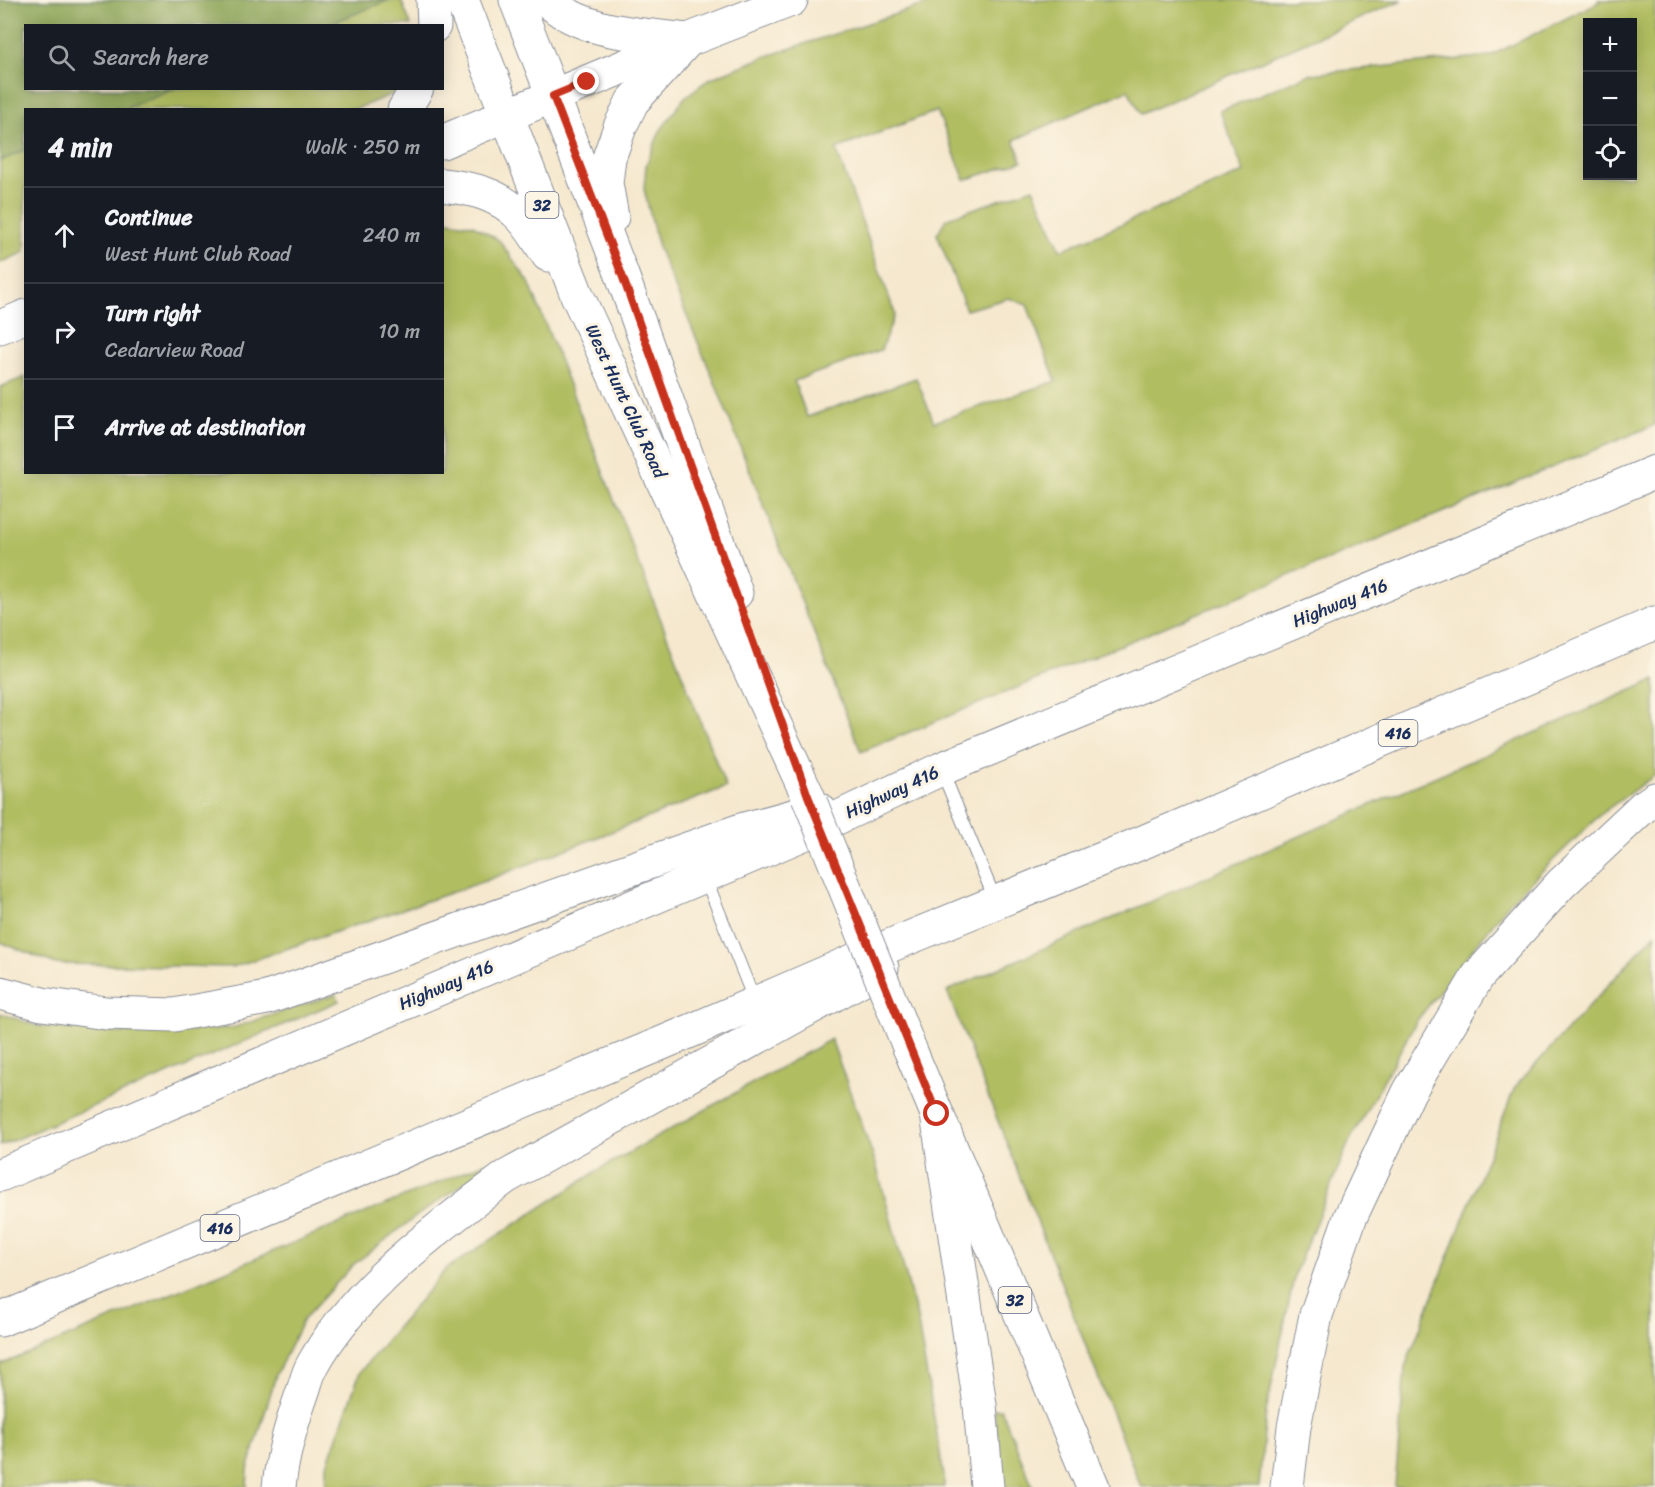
<!DOCTYPE html>
<html lang="en">
<head>
<meta charset="utf-8">
<style>
  body { margin:0; font-family:Sriracha,sans-serif; background:#242831; color:#f1f3f6 }
  .controls { position:absolute; right:18px; top:18px; display:grid; overflow:hidden; border-radius:0px; box-shadow:0 3px 15px #0003 }
  .controls button { width:54px; height:54px; display:grid; place-items:center; padding:0; border:0; border-bottom:2px solid #363941; background:#171b24; color:#f1f3f6; font:30px sans-serif }
  .stop { position:absolute; width:18px; height:18px; margin:-14px; border:4px solid #c8321e; border-radius:50%; background:#fff }
  .stop.end { background:#c8321e; border-color:#fff; box-shadow:0 2px 6px #0008 }
  .list { margin:0; padding:0; list-style:none }
  h2 { display:flex; justify-content:space-between; align-items:center; height:78px; margin:0; padding:0 24px; font-size:26px }
  h2 small { font-size:20px; font-weight:400; color:#9ea1a6 }
  .list li { display:grid; grid-template-columns:39px 1fr auto; gap:18px; align-items:center; box-sizing:border-box; height:96px; padding:0 24px; border-top:2px solid #363941 }
  .list b { display:block; font-size:22px; white-space:nowrap }
  .list p { margin:0; font-size:20px; white-space:nowrap; color:#9ea1a6 }
  .list em { font-size:20px; font-style:normal; color:#9ea1a6 }
  .icon { flex:none; width:33px; height:33px; fill:none; stroke:currentColor; stroke-width:2; stroke-linecap:round; stroke-linejoin:round }
  .map { position:relative; flex:none; width:1655px; height:1487px; overflow:hidden }
  .search { position:absolute; background:#171b24; box-shadow:0 3px 15px #0003; left:24px; top:24px; width:420px; height:66px; display:flex; align-items:center; gap:15px; box-sizing:border-box; padding:0 21px; border-radius:0px; color:#9ea1a6; font-size:22px }
  .panel { position:absolute; background:#171b24; box-shadow:0 3px 15px #0003; left:24px; top:108px; width:420px; height:366px; border-radius:0px }
  .map>svg:first-child { display:block }
</style>
</head>
<body>
<div class="map">
<svg width="1655" height="1487" viewBox="0 0 1655 1487">
  <rect width="100%" height="100%" fill="#fcf5e5"/>
  <filter id="ink" filterUnits="userSpaceOnUse"><feTurbulence type="fractalNoise" baseFrequency=".0167" numOctaves="2"/><feDisplacementMap in="SourceGraphic" scale="12" xChannelSelector="R" yChannelSelector="G"/><feConvolveMatrix kernelMatrix="1 2 1 2 8 2 1 2 1" color-interpolation-filters="sRGB"/></filter>
  <filter id="wash" filterUnits="userSpaceOnUse"><feTurbulence type="fractalNoise" baseFrequency=".008" numOctaves="4" result="noise"/><feDisplacementMap in="SourceGraphic" scale="24" xChannelSelector="R" yChannelSelector="G"/><feGaussianBlur stdDeviation="1.35" result="paint"/><feColorMatrix in="noise" values="0 0 0 0 0 0 0 0 0 0 0 0 0 0 0 0 0 1.4 0 .05"/><feComposite in="paint" operator="in"/></filter>
  <g filter="url(#wash)">
    <rect width="100%" height="100%" fill="#f5e8ce"/>
    <g fill="#b0bd60" stroke="#66765f" stroke-width="1.5" fill-rule="evenodd">
      <polygon points="0,0 401,0 411,25 26,26 26,88 404,89 356,109 26,110 25,252 0,263"/>
      <path d="M939,0H1402L1141,114L1128,90L1014,140L1022,161L965,180L937,111L836,149L895,314L881,350L794,381L807,417L916,378L934,422L1056,381L1027,305L1009,298L966,310L937,234L947,218L1033,188L1061,250L1244,172L1220,111L1310,74L1490,56L1599,2L1598,0H1655V425L861,752L715,383L658,247L644,189L646,165L660,131L685,97L709,79L764,57ZM1588,22H1632V176H1588Z"/>
      <polygon points="443,220 473,225 499,240 529,282 726,787 485,881 233,967 56,964 0,942 0,387 25,377 26,472 442,472"/>
      <polygon points="1655,680 1655,775 1602,813 1510,902 1418,1019 1349,1142 1295,1273 1266,1412 1259,1487 1141,1487 947,991"/>
      <polygon points="1655,934 1655,1487 1395,1487 1405,1367 1515,1087"/>
      <polygon points="336,994 339,1001 0,1146 0,1013 38,1026 123,1033 232,1028"/>
      <polygon points="831,1039 876,1164 917,1317 944,1476 944,1487 326,1487 327,1465 360,1372 446,1269 600,1169"/>
      <polygon points="485,1163 486,1169 418,1215 353,1265 303,1320 276,1375 248,1470 247,1487 0,1487 0,1365"/>
      <polygon points="994,1409 1001,1409 1033,1487 1003,1487"/>
    </g>
    <polygon fill="#8ca456" stroke="#546a5a" stroke-width="1.5" points="0,0 389,0 327,25 26,26 26,88 175,89 124,109 26,110 25,150 0,161"/>
  </g>
  <g filter="url(#ink)">
    <g fill="none" stroke-linecap="round" stroke-linejoin="round">
      <g stroke="#888c96" stroke-width="14">
        <g id="lane">
          <polyline points="942,771 996,902"/>
          <polyline points="705,877 755,1002"/>
        </g>
      </g>
      <g stroke="#888c96" stroke-width="35">
        <g id="secondary">
          <polyline points="442,142 688,40 791,0"/>
          <polyline points="0,327 26,316"/>
        </g>
      </g>
      <g stroke="#888c96" stroke-width="35">
        <g id="primary">
          <polyline points="433,0 434,26"/>
          <polyline points="462,0 577,295 808,796"/>
          <polyline points="516,0 622,275 736,593"/>
          <path d="M547,0C583,34 641,34 688,40"/>
          <polyline points="404,110 417,88"/>
          <path d="M442,185C471,188 499,194 520,216C531,227 539,242 548,255"/>
          <polyline points="612,217 606,183 609,158 620,127 632,102 688,40"/>
          <polyline points="909,1047 1093,1487"/>
        </g>
      </g>
      <g stroke="#888c96" stroke-width="35">
        <g id="highway">
          <polyline points="0,993 42,1004 106,1013 174,1015 267,998 741,830 819,809"/>
          <polyline points="937,1114 980,1405 987,1487"/>
          <polyline points="0,1175 801,835 941,769 1655,472"/>
          <polyline points="0,1320 686,1033 855,960 1141,843 1655,623"/>
          <path d="M279,1487C282,1455 291,1425 302,1394C305,1386 307,1376 311,1368C351,1292 438,1227 506,1177L882,968"/>
          <polyline points="1287,1487 1294,1427 1316,1315 1350,1218 1409,1092 1478,976 1561,884 1643,807 1655,799"/>
        </g>
      </g>
      <use href="#lane" stroke="#fff" stroke-width="12"/>
      <use href="#secondary" stroke="#fff" stroke-width="33"/>
      <use href="#primary" stroke="#fff" stroke-width="33"/>
      <use href="#highway" stroke="#fff" stroke-width="33"/>
      <g stroke="#888c96" stroke-width="35" stroke-linecap="butt">
        <polyline id="primary-bridge" points="808,796 909,1047"/>
      </g>
      <use href="#primary-bridge" stroke="#fff" stroke-width="33"/>
    </g>
  </g>
  <g fill="none" stroke-linecap="round" stroke-linejoin="round" filter="url(#ink)">
    <polyline stroke="#c8321e" stroke-width="8" points="587,82 553,96 622,275 808,796 937,1114"/>
  </g>
  <g text-anchor="middle" dominant-baseline="central" stroke-width="6" stroke-linejoin="round" paint-order="stroke">
    <g fill="#fcf5e5" stroke="#5e6a86" stroke-width="1.5">
      <rect x="525.5" y="192" width="33" height="26" rx="4.5"/>
      <rect x="1378.5" y="720" width="39" height="26" rx="4.5"/>
      <rect x="200.5" y="1215" width="39" height="26" rx="4.5"/>
      <rect x="998.5" y="1287" width="33" height="26" rx="4.5"/>
    </g>
    <g font-size="16" font-weight="bold" fill="#1b2f5e">
      <text x="542" y="205">32</text>
      <text x="1398" y="733">416</text>
      <text x="220" y="1228">416</text>
      <text x="1015" y="1300">32</text>
    </g>
    <g font-size="18" fill="#1b2f5e" stroke="#fcf5e5">
      <text transform="translate(626 401) rotate(65)">West Hunt Club Road</text>
      <text transform="translate(1340 603) rotate(-22)">Highway 416</text>
      <text transform="translate(892 792) rotate(-25)">Highway 416</text>
      <text transform="translate(446 985) rotate(-23)">Highway 416</text>
    </g>
  </g>
</svg>
<div class="controls">
<button>+</button>
<button>−</button>
<button><svg class="icon" aria-label="locate" viewBox="0 0 24 24"><circle cx="12" cy="12" r="6"/><path d="M12 2v4M12 18v4M2 12h4M18 12h4"/></svg></button>
</div>
<div class="stop" style="left:937px;top:1114px"></div>
<div class="stop end" style="left:587px;top:82px"></div>
<div class="search"><svg class="icon" aria-label="search" viewBox="0 0 24 24"><circle cx="10" cy="10" r="6"/><path d="M15 15l6 6"/></svg>Search here</div>
<section class="panel">
<h2>4 min<small>Walk · 250 m</small></h2>
<ul class="list">
<li><svg class="icon" aria-label="ahead" viewBox="0 0 24 24"><path d="M12 20V5M6 11l6-6 6 6"/></svg><div><b>Continue</b><p>West Hunt Club Road</p></div><em>240 m</em></li>
<li><svg class="icon" aria-label="right" viewBox="0 0 24 24"><path d="M7 20v-9h11M14 6l5 5-5 5"/></svg><div><b>Turn right</b><p>Cedarview Road</p></div><em>10 m</em></li>
<li><svg class="icon" aria-label="arrive" viewBox="0 0 24 24"><path d="M6 21V4h12l-3 4 3 4H6"/></svg><div><b>Arrive at destination</b></div></li>
</ul>
</section>
</div>
</body>
</html>
